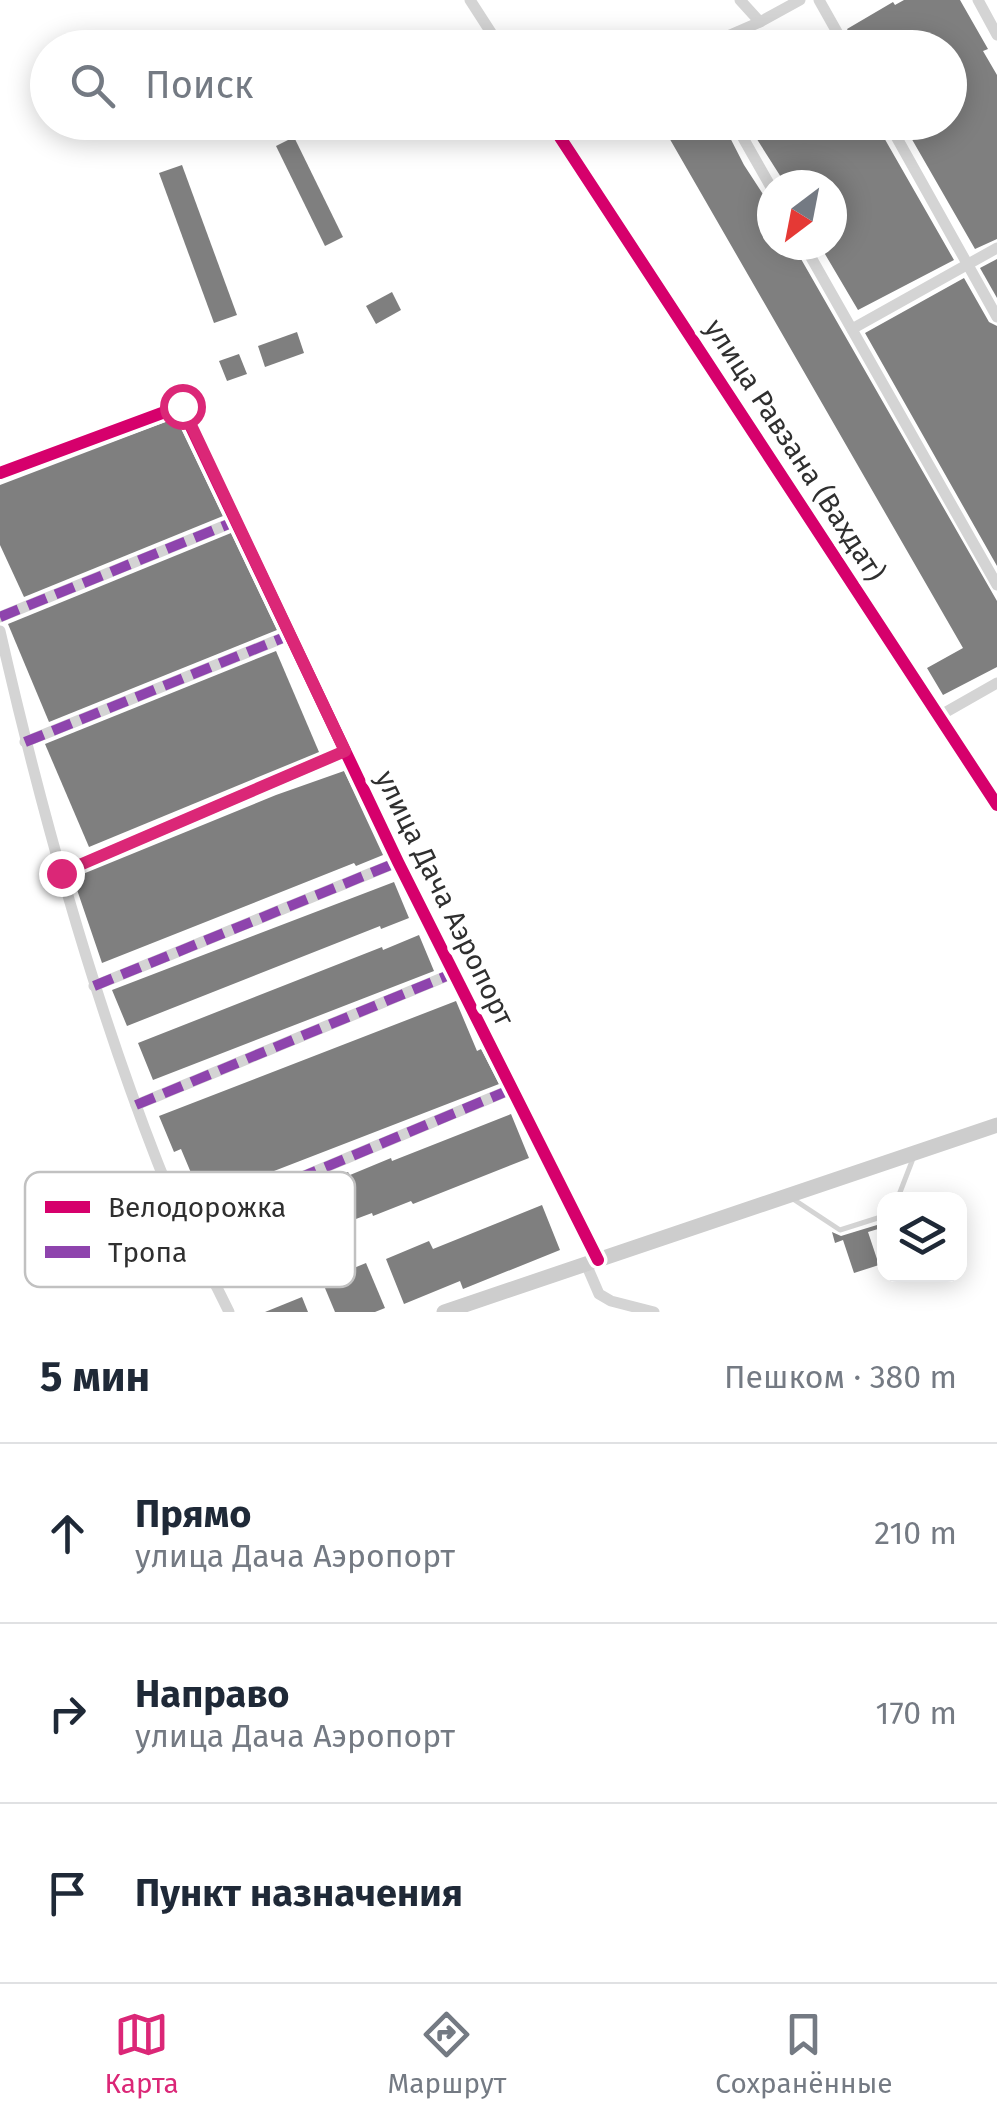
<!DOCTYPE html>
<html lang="ru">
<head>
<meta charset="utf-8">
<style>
  body { margin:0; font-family:"Fira Sans",sans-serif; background:#f2f2f3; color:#1f2937 }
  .controls { position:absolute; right:30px; bottom:30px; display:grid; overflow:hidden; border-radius:20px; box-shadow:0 5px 25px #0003 }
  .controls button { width:90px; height:90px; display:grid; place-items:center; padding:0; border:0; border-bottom:2px solid #e0e1e3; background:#fff; color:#1f2937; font:50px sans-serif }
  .compass { position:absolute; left:757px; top:170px; width:90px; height:90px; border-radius:50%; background:#fff; box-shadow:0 5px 25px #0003; rotate:212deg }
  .stop { position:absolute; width:30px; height:30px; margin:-22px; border:8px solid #db2777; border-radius:50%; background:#fff }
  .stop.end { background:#db2777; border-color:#fff; box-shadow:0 2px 10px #0008 }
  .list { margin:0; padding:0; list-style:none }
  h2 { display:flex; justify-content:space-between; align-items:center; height:130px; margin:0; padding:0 40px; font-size:42px }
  h2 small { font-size:32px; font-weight:400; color:#747a83 }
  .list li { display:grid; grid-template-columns:65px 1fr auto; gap:30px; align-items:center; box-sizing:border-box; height:180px; padding:0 40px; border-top:2px solid #e0e1e3 }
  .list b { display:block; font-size:38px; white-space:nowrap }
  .list p { margin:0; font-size:32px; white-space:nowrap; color:#747a83 }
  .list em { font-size:32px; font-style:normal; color:#747a83 }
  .icon { flex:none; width:55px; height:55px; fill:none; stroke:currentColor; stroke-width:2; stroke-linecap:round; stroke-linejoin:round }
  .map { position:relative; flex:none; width:997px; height:1312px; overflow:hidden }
  .search { position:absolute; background:#fff; box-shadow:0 5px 25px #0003; left:30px; right:30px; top:30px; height:110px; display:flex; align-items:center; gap:25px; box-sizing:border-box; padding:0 35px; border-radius:55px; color:#747a83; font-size:38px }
  .sheet { height:670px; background:#fff }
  nav { display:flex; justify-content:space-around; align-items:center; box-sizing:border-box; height:140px; border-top:2px solid #e0e1e3; background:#fff; font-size:28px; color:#747a83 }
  nav a { display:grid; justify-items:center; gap:5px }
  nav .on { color:#db2777 }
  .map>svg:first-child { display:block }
</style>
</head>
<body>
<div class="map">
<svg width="997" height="1312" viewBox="0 0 997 1312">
  <rect width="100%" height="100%" fill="#fff"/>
  <g fill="#7f7f7f">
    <polygon points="904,0 960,0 988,49 983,51 997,75 997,239 975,249 902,122 950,122 950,48 857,48 847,29 893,2 895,5"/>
    <polygon points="660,122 722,122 744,165 772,208 772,245 793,245 997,601 997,667 943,695 927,668 963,648"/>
    <polygon points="746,122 875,122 954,260 858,310 822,249 832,245 832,185 786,185"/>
    <polygon points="294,137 343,237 325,246 276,146"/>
    <polygon points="182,165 237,315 214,323 159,173"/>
    <polygon points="997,259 997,298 980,268"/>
    <polygon points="964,278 989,322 997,326 997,566 865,333"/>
    <polygon points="392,292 401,310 376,324 366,306"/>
    <polygon points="297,332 304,353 265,367 258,346"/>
    <polygon points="239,354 247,374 227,381 219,361"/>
    <polygon points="176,418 223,516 24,597 0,545 0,485"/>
    <polygon points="231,533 277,630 49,722 8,624"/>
    <polygon points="276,651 319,752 89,847 45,744"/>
    <polygon points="344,771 383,855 356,866 354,863 102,963 73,878 276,795"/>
    <polygon points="394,882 409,918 381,929 380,926 127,1026 112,990"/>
    <polygon points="419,935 434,971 153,1080 138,1043 382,947 383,950"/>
    <polygon points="456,1001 477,1051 481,1049 499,1084 202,1199 181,1149 174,1152 159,1116"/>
    <polygon points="511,1114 529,1158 413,1204 411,1201 373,1216 372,1213 246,1260 228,1218 348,1172 350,1175 391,1158 392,1161"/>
    <polygon points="542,1205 560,1250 463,1289 460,1281 404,1304 386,1259 429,1241 433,1249"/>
    <polygon points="877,1225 878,1229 868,1232 879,1265 854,1273 843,1240 835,1243 832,1232 841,1236"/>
    <polygon points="366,1263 385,1308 375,1312 335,1312 322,1281"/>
    <polygon points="302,1297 308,1312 265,1312"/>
  </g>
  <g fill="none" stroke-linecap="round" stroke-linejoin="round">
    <g stroke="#d4d4d4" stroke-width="5">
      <polyline points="793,1199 840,1230 884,1216"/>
      <polyline points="897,1200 914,1156"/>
    </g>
    <g stroke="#d4d4d4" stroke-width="11">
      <polyline points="470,0 501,48"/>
      <polyline points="740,0 760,22"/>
      <polyline points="819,0 846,48"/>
      <polyline points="978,0 997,35"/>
      <polyline points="700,48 760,22 800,0"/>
      <polyline points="550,122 997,805"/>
      <polyline points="734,122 772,189"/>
      <polyline points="888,122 997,317"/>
      <polyline points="804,245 997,585"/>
      <polyline points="852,329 997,248"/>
      <polyline points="0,473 181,406 398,862 598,1260"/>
      <polyline points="0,617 236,521"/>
      <path d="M0,631C41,811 90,989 157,1161C177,1213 205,1262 229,1312"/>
      <polyline points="939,716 997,683"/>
      <polyline points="25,742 290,635"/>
      <polyline points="61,873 345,751"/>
      <polyline points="94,986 398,862"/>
      <polyline points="136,1105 454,973"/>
      <polyline points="187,1225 512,1089"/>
      <polyline points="586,1264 599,1294 611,1301 654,1312"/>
    </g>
    <polyline stroke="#cdcdcd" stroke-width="15" points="444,1312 997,1125"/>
    <g stroke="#8e44ad" stroke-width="10" stroke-dasharray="20 10" stroke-linecap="butt">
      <polyline points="0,617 236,521"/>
      <polyline points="25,742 290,635"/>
      <polyline points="61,873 345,751"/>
      <polyline points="94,986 398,862"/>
      <polyline points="136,1105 454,973"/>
      <polyline points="187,1225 512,1089"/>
    </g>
    <g stroke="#fff" stroke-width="19">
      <g id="cycleway">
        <polyline points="550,122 997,805"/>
        <polyline points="0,473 181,406 398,862 598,1260"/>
      </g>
    </g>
    <use href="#cycleway" stroke="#d6006c" stroke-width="12"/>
  </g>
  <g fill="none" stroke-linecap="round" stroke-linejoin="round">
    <polyline stroke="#db2777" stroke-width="12" points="61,873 345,751 182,406"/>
  </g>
  <g text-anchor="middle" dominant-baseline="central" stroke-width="10" stroke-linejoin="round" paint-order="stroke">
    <g font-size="28" fill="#2f2f2f" stroke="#fff">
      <text transform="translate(795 450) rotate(57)">улица Равзана (Вахдат)</text>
      <text transform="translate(445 898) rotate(64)">улица Дача Аэропорт</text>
    </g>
  </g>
  <rect x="25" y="1172" width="330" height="115" rx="15" fill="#fff" stroke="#c1c1c1" stroke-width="2.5"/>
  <rect x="45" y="1201" width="45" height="12" fill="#d6006c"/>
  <rect x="45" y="1246" width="45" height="12" fill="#8e44ad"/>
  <g font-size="28" fill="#2f2f2f">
    <text x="108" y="1217">Велодорожка</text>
    <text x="108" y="1262">Тропа</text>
  </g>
</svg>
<div class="controls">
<button><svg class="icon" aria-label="layers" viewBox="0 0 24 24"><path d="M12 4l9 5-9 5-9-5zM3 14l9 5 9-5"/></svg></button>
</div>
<svg class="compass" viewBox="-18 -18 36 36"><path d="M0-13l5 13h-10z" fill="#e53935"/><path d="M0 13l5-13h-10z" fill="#747a83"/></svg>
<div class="stop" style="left:182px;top:406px"></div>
<div class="stop end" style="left:61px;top:873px"></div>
<div class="search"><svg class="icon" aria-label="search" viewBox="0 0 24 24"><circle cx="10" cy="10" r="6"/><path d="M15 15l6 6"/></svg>Поиск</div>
</div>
<section class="sheet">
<h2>5 мин<small>Пешком · 380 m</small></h2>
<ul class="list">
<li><svg class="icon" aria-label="ahead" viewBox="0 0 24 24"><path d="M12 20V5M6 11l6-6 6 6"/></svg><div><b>Прямо</b><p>улица Дача Аэропорт</p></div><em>210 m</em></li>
<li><svg class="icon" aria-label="right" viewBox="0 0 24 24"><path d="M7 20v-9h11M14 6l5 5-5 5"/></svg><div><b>Направо</b><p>улица Дача Аэропорт</p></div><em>170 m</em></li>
<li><svg class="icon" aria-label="arrive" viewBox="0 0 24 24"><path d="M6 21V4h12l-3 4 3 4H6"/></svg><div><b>Пункт назначения</b></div></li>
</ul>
</section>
<nav>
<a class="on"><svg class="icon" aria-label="map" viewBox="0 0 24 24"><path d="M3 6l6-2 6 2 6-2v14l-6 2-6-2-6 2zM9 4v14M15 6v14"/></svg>Карта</a>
<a><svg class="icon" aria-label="directions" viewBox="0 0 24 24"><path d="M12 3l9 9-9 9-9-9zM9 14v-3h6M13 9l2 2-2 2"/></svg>Маршрут</a>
<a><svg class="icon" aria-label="saved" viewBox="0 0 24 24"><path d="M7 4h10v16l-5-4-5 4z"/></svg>Сохранённые</a>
</nav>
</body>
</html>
